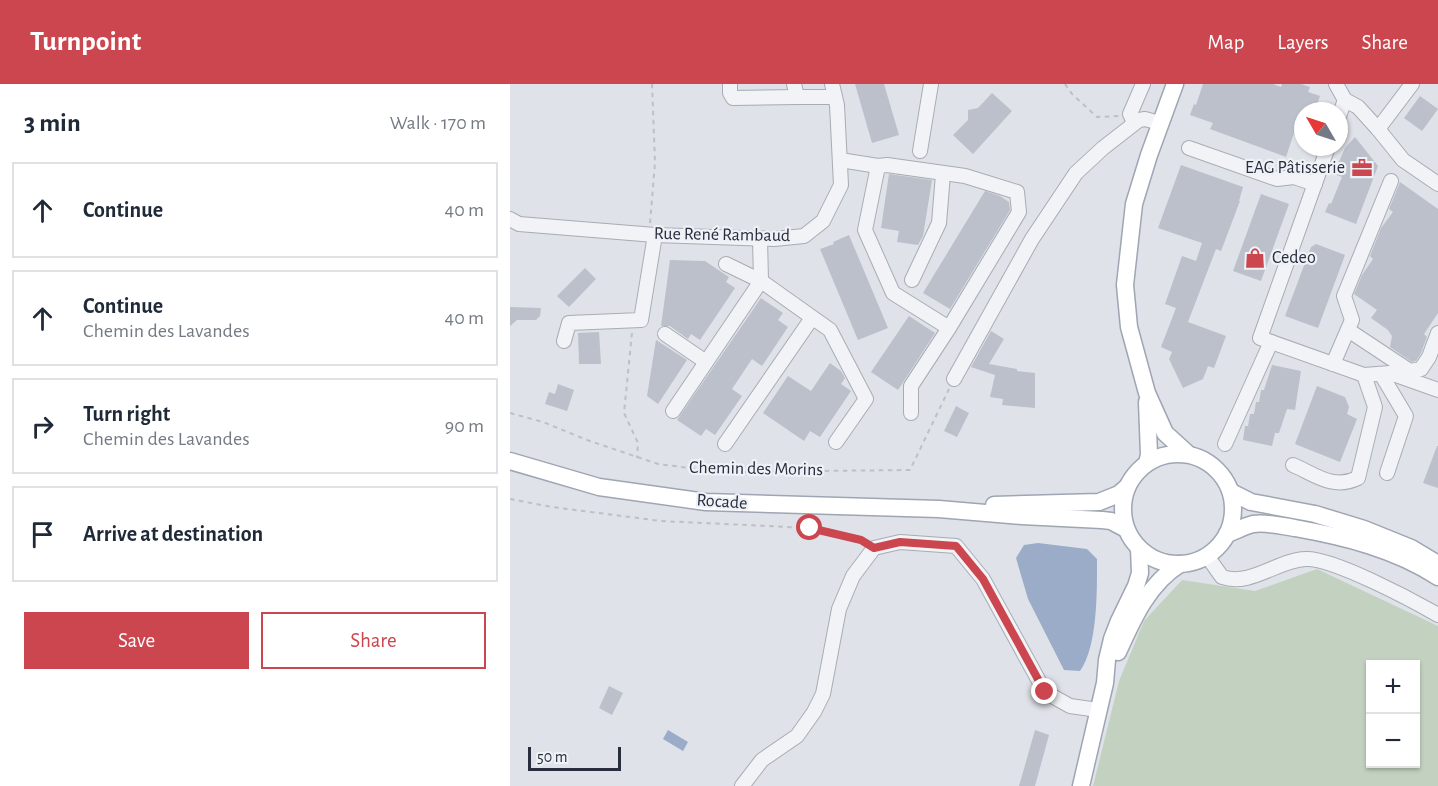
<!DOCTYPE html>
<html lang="en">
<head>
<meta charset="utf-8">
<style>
  body { margin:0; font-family:"Alegreya Sans",sans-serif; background:#f2f2f3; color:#1f2937 }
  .controls { position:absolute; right:18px; bottom:18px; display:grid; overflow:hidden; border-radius:0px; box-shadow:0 2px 4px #0004 }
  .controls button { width:54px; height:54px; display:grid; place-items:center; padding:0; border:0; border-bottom:2px solid #e0e1e3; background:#fff; color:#1f2937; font:30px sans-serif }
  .compass { position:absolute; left:784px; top:18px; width:54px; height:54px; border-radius:50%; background:#fff; box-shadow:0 2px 4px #0004; rotate:309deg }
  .scale { position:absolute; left:18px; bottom:15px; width:93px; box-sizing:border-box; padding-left:6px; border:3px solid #282e3e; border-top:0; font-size:16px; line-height:21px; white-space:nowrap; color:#282e3e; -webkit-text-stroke:4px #eef1f5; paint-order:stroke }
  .stop { position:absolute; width:18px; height:18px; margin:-14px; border:4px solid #cb464e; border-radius:50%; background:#fff }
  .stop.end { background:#cb464e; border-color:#fff; box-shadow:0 2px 6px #0008 }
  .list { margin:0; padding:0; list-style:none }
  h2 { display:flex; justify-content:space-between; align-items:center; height:78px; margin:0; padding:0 24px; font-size:26px }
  h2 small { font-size:20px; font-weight:400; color:#747a83 }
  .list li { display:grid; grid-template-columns:39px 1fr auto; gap:18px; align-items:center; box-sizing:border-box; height:96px; margin:0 12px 12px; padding:0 12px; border:2px solid #e0e1e3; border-radius:0px }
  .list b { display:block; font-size:22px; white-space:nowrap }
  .list p { margin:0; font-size:20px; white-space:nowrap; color:#747a83 }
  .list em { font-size:20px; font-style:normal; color:#747a83 }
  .actions { display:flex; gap:12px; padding:18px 24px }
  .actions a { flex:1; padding:14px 0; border:2px solid #cb464e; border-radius:0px; text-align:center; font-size:21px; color:#cb464e }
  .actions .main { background:#cb464e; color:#fff }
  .icon { flex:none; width:33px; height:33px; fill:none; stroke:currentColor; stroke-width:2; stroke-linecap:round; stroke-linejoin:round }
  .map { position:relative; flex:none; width:928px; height:702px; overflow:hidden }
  header { display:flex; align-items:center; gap:36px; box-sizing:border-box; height:84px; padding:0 30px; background:#cb464e; color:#fff }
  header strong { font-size:28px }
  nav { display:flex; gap:33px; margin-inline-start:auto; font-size:21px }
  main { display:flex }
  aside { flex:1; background:#fff }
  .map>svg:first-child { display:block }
</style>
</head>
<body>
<header>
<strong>Turnpoint</strong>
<nav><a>Map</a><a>Layers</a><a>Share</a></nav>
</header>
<main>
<aside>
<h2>3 min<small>Walk · 170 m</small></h2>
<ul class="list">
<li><svg class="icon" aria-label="ahead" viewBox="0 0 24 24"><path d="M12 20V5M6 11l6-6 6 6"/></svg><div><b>Continue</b></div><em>40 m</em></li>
<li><svg class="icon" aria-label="ahead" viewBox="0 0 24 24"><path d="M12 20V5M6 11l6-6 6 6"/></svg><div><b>Continue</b><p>Chemin des Lavandes</p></div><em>40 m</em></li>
<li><svg class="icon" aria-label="right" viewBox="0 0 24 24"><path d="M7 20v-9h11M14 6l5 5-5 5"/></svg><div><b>Turn right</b><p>Chemin des Lavandes</p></div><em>90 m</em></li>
<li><svg class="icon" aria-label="arrive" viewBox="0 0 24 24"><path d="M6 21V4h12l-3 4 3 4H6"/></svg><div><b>Arrive at destination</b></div></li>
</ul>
<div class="actions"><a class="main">Save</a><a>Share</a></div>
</aside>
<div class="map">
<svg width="928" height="702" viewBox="0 0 928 702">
  <rect width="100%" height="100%" fill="#dfe2e8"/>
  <path fill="#c3d2c0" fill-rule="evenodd" d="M807,485L928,542V702H583L609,597L634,537L672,496L745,507ZM860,580H906V680H860Z"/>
  <g fill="#9aacc7">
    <path d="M528,459L577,465L587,475C587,506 588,562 570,587L554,586L518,515L506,474L514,461Z"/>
    <polygon points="158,646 178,658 173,667 153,655"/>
  </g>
  <g fill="#bcc0ca">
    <polygon points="345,0 374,0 389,51 362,59"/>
    <polygon points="693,0 763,0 771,3 772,0 791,0 800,3 798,8 810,12 805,27 793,27 793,36 789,34 776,73 700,45 703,39 680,31 684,20 686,21"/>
    <polygon points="482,9 502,27 463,70 443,51 458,36 458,26 468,24"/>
    <polygon points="910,12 928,25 912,47 894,34"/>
    <polygon points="845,53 868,82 846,140 815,128 819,119 821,120 832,93 827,91 831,82 828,80 835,64"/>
    <polygon points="671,81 733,103 729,117 730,117 711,167 706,165 678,238 716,252 704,284 698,282 693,295 673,304 659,275 662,268 651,263 666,224 655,220 672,172 686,177 692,159 648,144"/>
    <polygon points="379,90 422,96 413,152 408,161 387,158 389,147 371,144"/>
    <polygon points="890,98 928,125 928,229 914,250 917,253 911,269 906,277 902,278 880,263 882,252 878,246 861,234 867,226 844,210 852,191 863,175 860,172 871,144 883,128 879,125"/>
    <polygon points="475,107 490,112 499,118 500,126 440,225 413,209"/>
    <polygon points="751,110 779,120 751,197 723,187"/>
    <polygon points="339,151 378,244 348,256 310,165 324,160 323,158"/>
    <polygon points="806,160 835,171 808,244 775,232 801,163"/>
    <polygon points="160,176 195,177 219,193 216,198 225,204 190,256 181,250 178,255 160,242 151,242"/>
    <polygon points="75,184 86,195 59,223 47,212"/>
    <polygon points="251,214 273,229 268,236 278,243 252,282 242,275 222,305 232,312 205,351 196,345 191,352 167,336"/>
    <polygon points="0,223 31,224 30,232 26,236 7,236 0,242"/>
    <polygon points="399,232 425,249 388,306 361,288"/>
    <polygon points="481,247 494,255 479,280 507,285 507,287 525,289 525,324 492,321 493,315 480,313 485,291 461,283"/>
    <polygon points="89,248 91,280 69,280 68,249"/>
    <polygon points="146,256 177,276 148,320 137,312"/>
    <polygon points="320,279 331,287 335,294 331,300 341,307 310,353 300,347 294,357 253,329 278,292 301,307"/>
    <polygon points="762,281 791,287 785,326 777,325 769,349 765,349 762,362 733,356 735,342 738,342 740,330 744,330 746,318 749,318 751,306 754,306"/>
    <polygon points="48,300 64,306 57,327 35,320 39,308 45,310"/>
    <polygon points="807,302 835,313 839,323 837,330 847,335 830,378 785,360"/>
    <polygon points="446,322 459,329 447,353 434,347"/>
    <polygon points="927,362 928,362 928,404 913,399"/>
    <polygon points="99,602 113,609 102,631 89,624"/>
    <polygon points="525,646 539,651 525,702 509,702"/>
  </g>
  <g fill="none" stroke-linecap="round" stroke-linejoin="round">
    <g stroke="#a8acb5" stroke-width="16">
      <g id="minor">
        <polyline points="220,0 220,9 223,14 287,13"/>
        <polyline points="284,0 287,13 325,13"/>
        <polyline points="826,0 835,16 848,23 868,45 893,76 928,100"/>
        <polyline points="829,32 835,16"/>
        <polyline points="624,39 620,30 633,0"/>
        <polyline points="868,45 902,0"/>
        <polyline points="818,63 750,254 854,291 880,289 928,306"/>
        <polyline points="679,64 767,95 784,93 805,100"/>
        <polyline points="410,67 421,0"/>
        <polyline points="330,76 368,82 377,81 455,92 507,108 509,128 439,244 383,209 355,146 368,82"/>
        <polyline points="0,135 9,140 145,151 264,155 294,152 313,137 331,101 327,21 322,0"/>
        <polyline points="216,180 251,197 320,246 356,315 326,358"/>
        <polyline points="402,196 429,139 433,90"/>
        <polyline points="838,246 900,287 911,285 919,273 928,249"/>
        <polyline points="155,250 196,278"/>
        <polyline points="54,257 59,239 131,236 145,151"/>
        <polyline points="823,280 842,236 834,212 881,97"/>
        <polyline points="871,290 896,332 877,389"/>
        <polyline points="444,295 522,155 566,89 593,64 629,36 635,35 650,39"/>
        <polyline points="163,327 251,197 250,154"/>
        <polyline points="401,329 401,302 439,244"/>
        <polyline points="215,360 302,234"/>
        <polyline points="715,360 761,258"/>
        <path d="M783,381C806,391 823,406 848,394L865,323L854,291"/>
        <path d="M697,472L712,493C741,503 767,476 796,475C823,474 902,516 928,531"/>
        <polyline points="232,702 252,676 287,652 304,628 313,610 329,525 343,492 364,464 390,458 446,462 473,495 535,608 560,622 588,626"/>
      </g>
    </g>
    <g stroke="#9ea5b3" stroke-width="19">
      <g id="major">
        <polyline points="665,0 639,71 624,120 615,201 619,243 637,309 655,349 678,370"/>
        <circle cx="668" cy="425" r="55"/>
        <polyline points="0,377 89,403 196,418 429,425 512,432 592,436 601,437 616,445"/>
        <polyline points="637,379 639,371 637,318"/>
        <polyline points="721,408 741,418 805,430 854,445 901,464 928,480"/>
        <polyline points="484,421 589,418 609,410 617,403"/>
        <path d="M717,450C726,447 734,442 743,440C757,438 771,442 785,444C835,453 885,465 928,493"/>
        <path d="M608,568C623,535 638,500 670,480"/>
        <polyline points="571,702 595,599 597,576 602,555 609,537 626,502 630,489 629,464"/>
      </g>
    </g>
    <g stroke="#bdc0c6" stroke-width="2" stroke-dasharray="4.5 4.5" stroke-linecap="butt">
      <polyline points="555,0 562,10 587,33 609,32"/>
      <polyline points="140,139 145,79 142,0"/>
      <polyline points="122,249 114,329 128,359 127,374"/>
      <polyline points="0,329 33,338 77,356 148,380 212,388 400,386 439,305"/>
      <polyline points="0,415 42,423 151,437 300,444 354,458"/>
    </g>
    <use href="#minor" stroke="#f1f3f6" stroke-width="14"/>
    <use href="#major" stroke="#fff" stroke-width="16"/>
  </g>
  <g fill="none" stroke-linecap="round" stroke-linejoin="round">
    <polyline stroke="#cb464e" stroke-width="8" points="300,444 351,456 364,464 390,458 446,462 473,495 535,608"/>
  </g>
  <defs>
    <g id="office-bare" transform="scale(1.62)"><path d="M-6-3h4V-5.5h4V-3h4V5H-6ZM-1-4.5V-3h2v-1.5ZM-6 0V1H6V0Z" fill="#cb464e" stroke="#eef1f5" stroke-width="2.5" paint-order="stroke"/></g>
    <g id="shop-bare" transform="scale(1.62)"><path d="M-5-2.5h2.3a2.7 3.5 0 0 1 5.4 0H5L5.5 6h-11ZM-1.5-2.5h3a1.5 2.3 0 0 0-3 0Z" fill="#cb464e" stroke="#eef1f5" stroke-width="2.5" paint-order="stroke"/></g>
  </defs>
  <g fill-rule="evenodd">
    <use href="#office-bare" x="852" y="84"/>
    <use href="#shop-bare" x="745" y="174"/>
  </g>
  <g text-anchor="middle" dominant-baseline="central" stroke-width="4.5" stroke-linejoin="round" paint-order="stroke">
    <g font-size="18" fill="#282e3e" stroke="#eef1f5" text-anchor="end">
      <text x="835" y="84">EAG Pâtisserie</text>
      <text x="762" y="174" text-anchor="start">Cedeo</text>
    </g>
    <g font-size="18" fill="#282e3e" stroke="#eef1f5">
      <text transform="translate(212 151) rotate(1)">Rue René Rambaud</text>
      <text transform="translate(246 385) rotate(1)">Chemin des Morins</text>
      <text transform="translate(212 418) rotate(4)">Rocade</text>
    </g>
  </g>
</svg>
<div class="controls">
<button>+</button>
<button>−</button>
</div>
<svg class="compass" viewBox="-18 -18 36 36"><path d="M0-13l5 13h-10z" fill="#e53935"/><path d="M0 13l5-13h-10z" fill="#747a83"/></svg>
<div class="scale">50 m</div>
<div class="stop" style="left:300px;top:444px"></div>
<div class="stop end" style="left:535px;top:608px"></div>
</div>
</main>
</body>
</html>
